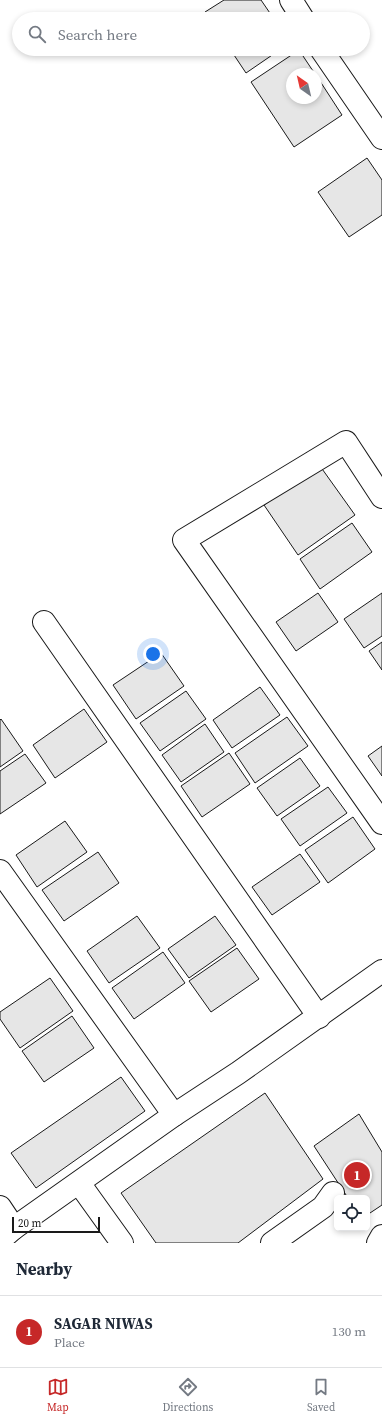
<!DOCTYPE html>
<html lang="en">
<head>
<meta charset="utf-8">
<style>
  body { margin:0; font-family:"Source Serif 4",serif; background:#f6f6f7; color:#1f2937 }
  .controls { position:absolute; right:12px; bottom:12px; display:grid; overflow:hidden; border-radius:6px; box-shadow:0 2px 6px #0003 }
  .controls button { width:36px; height:36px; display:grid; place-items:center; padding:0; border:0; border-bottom:1px solid #e0e1e3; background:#fff; color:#1f2937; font:20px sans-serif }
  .compass { position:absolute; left:286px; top:68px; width:36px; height:36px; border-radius:50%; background:#fff; box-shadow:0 2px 6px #0003; rotate:326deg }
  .scale { position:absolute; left:12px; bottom:10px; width:88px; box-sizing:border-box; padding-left:4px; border:2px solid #1a1a1a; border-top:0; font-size:11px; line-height:14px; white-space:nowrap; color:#1a1a1a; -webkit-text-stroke:3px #fff; paint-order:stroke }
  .you { position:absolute; left:153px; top:654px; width:14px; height:14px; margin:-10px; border:3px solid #fff; border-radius:50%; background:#1a73e8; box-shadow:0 0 0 6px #1a73e833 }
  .badge { display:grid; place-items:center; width:26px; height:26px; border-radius:50%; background:#c62828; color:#fff; font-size:13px; font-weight:700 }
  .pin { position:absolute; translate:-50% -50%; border:2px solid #fff; box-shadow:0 1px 4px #0006 }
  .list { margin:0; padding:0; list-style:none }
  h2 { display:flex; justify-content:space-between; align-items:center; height:52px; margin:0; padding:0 16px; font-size:17px }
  h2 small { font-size:13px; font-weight:400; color:#747a83 }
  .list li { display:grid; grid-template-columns:26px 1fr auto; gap:12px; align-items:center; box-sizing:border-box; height:72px; padding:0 16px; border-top:1px solid #e0e1e3 }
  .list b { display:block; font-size:15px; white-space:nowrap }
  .list p { margin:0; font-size:13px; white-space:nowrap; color:#747a83 }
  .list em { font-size:13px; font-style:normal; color:#747a83 }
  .icon { flex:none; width:22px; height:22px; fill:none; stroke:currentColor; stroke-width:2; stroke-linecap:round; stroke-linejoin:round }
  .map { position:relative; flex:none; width:382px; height:1243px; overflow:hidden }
  .search { position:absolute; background:#fff; box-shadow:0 2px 6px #0003; left:12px; right:12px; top:12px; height:44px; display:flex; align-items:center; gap:10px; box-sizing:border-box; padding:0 14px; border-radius:22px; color:#747a83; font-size:15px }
  .sheet { height:124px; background:#fff }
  nav { display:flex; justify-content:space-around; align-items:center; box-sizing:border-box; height:56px; border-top:1px solid #e0e1e3; background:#fff; font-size:11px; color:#747a83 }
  nav a { display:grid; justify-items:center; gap:2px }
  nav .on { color:#c62828 }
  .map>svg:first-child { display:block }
</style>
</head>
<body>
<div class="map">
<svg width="382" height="1243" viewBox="0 0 382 1243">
  <rect width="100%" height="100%" fill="#fff"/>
  <g fill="#e6e6e6" stroke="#1a1a1a">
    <polygon points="224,0 261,0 274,19 210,19 205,12"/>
    <polygon points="230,49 281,49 246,73"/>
    <polygon points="299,50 315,74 292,74 292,98 316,98 316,75 342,115 294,147 251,82"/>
    <polygon points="367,158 382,180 382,215 349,237 318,192"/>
    <polygon points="320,466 355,515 298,555 264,505"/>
    <polygon points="352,523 372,552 320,589 300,559"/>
    <polygon points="318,593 338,622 296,651 276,622"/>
    <polygon points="382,593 382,636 364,648 344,619"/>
    <polygon points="382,642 382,670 369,651"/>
    <polygon points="161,653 184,686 136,719 113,685"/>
    <polygon points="260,687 280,715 232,748 213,720"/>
    <polygon points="186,691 206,719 160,751 140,723"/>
    <polygon points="84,709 107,742 55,778 33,745"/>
    <polygon points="287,717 308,746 255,783 235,753"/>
    <polygon points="1,719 23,751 0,767 0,720"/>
    <polygon points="205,724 224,752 181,782 162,755"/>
    <polygon points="382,746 382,776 368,756"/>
    <polygon points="229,753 250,784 202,817 181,786"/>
    <polygon points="25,754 46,783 0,814 0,771"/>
    <polygon points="300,758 320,786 277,816 257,788"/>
    <polygon points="328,787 347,813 300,846 281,819"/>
    <polygon points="353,817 375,849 328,883 305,850"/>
    <polygon points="65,821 87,852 37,887 16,855"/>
    <polygon points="98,852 119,883 64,921 42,890"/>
    <polygon points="300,854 320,882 272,915 252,887"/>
    <polygon points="137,916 160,948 109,983 87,951"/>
    <polygon points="215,916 236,945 189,978 168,949"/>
    <polygon points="237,948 259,979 211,1012 189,981"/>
    <polygon points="163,952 185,983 134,1019 112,988"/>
    <polygon points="50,978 73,1011 20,1048 0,1019 0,1012"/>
    <polygon points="72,1016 94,1048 44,1082 22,1051"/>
    <polygon points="121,1077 145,1111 36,1188 11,1153"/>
    <polygon points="265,1093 323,1179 238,1243 156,1243 121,1193"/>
    <polygon points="359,1114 382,1152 382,1205 367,1215 367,1198 348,1198 314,1146"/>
  </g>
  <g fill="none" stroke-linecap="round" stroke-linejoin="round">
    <g stroke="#1a1a1a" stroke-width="24">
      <g id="street">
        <polyline points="291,0 303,19"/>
        <polyline points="321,49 382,138"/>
        <polyline points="382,497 346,442 184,540 382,823"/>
        <polyline points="44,622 319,1017"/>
        <polyline points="0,871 174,1115"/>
        <polyline points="79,1183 122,1243"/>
        <polyline points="0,1207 14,1228"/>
        <polyline points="0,1240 14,1228 174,1115 238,1073 382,971"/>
        <polyline points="272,1243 323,1207 333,1193"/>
        <polyline points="378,1243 382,1236"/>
      </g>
    </g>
    <use href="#street" stroke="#fff" stroke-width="22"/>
  </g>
</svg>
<div class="controls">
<button><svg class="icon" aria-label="locate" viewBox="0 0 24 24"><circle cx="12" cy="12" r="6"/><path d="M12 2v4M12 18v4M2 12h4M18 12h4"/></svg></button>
</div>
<svg class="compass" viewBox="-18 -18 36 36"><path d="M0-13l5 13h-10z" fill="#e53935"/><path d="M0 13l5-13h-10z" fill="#747a83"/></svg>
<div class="scale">20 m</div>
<div class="you"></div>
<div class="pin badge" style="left:357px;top:1175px">1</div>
<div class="search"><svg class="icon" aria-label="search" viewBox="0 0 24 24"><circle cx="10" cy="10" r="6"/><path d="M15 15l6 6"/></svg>Search here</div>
</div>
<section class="sheet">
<h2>Nearby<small></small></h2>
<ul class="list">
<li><span class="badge">1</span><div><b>SAGAR NIWAS</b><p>Place</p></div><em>130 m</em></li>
</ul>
</section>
<nav>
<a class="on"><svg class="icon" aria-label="map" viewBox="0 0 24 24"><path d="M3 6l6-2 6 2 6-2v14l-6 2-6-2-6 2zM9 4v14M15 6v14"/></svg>Map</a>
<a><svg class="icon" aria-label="directions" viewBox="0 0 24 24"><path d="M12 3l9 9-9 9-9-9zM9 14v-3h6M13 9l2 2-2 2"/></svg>Directions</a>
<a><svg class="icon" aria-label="saved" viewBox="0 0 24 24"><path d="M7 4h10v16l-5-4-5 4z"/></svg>Saved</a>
</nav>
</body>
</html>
